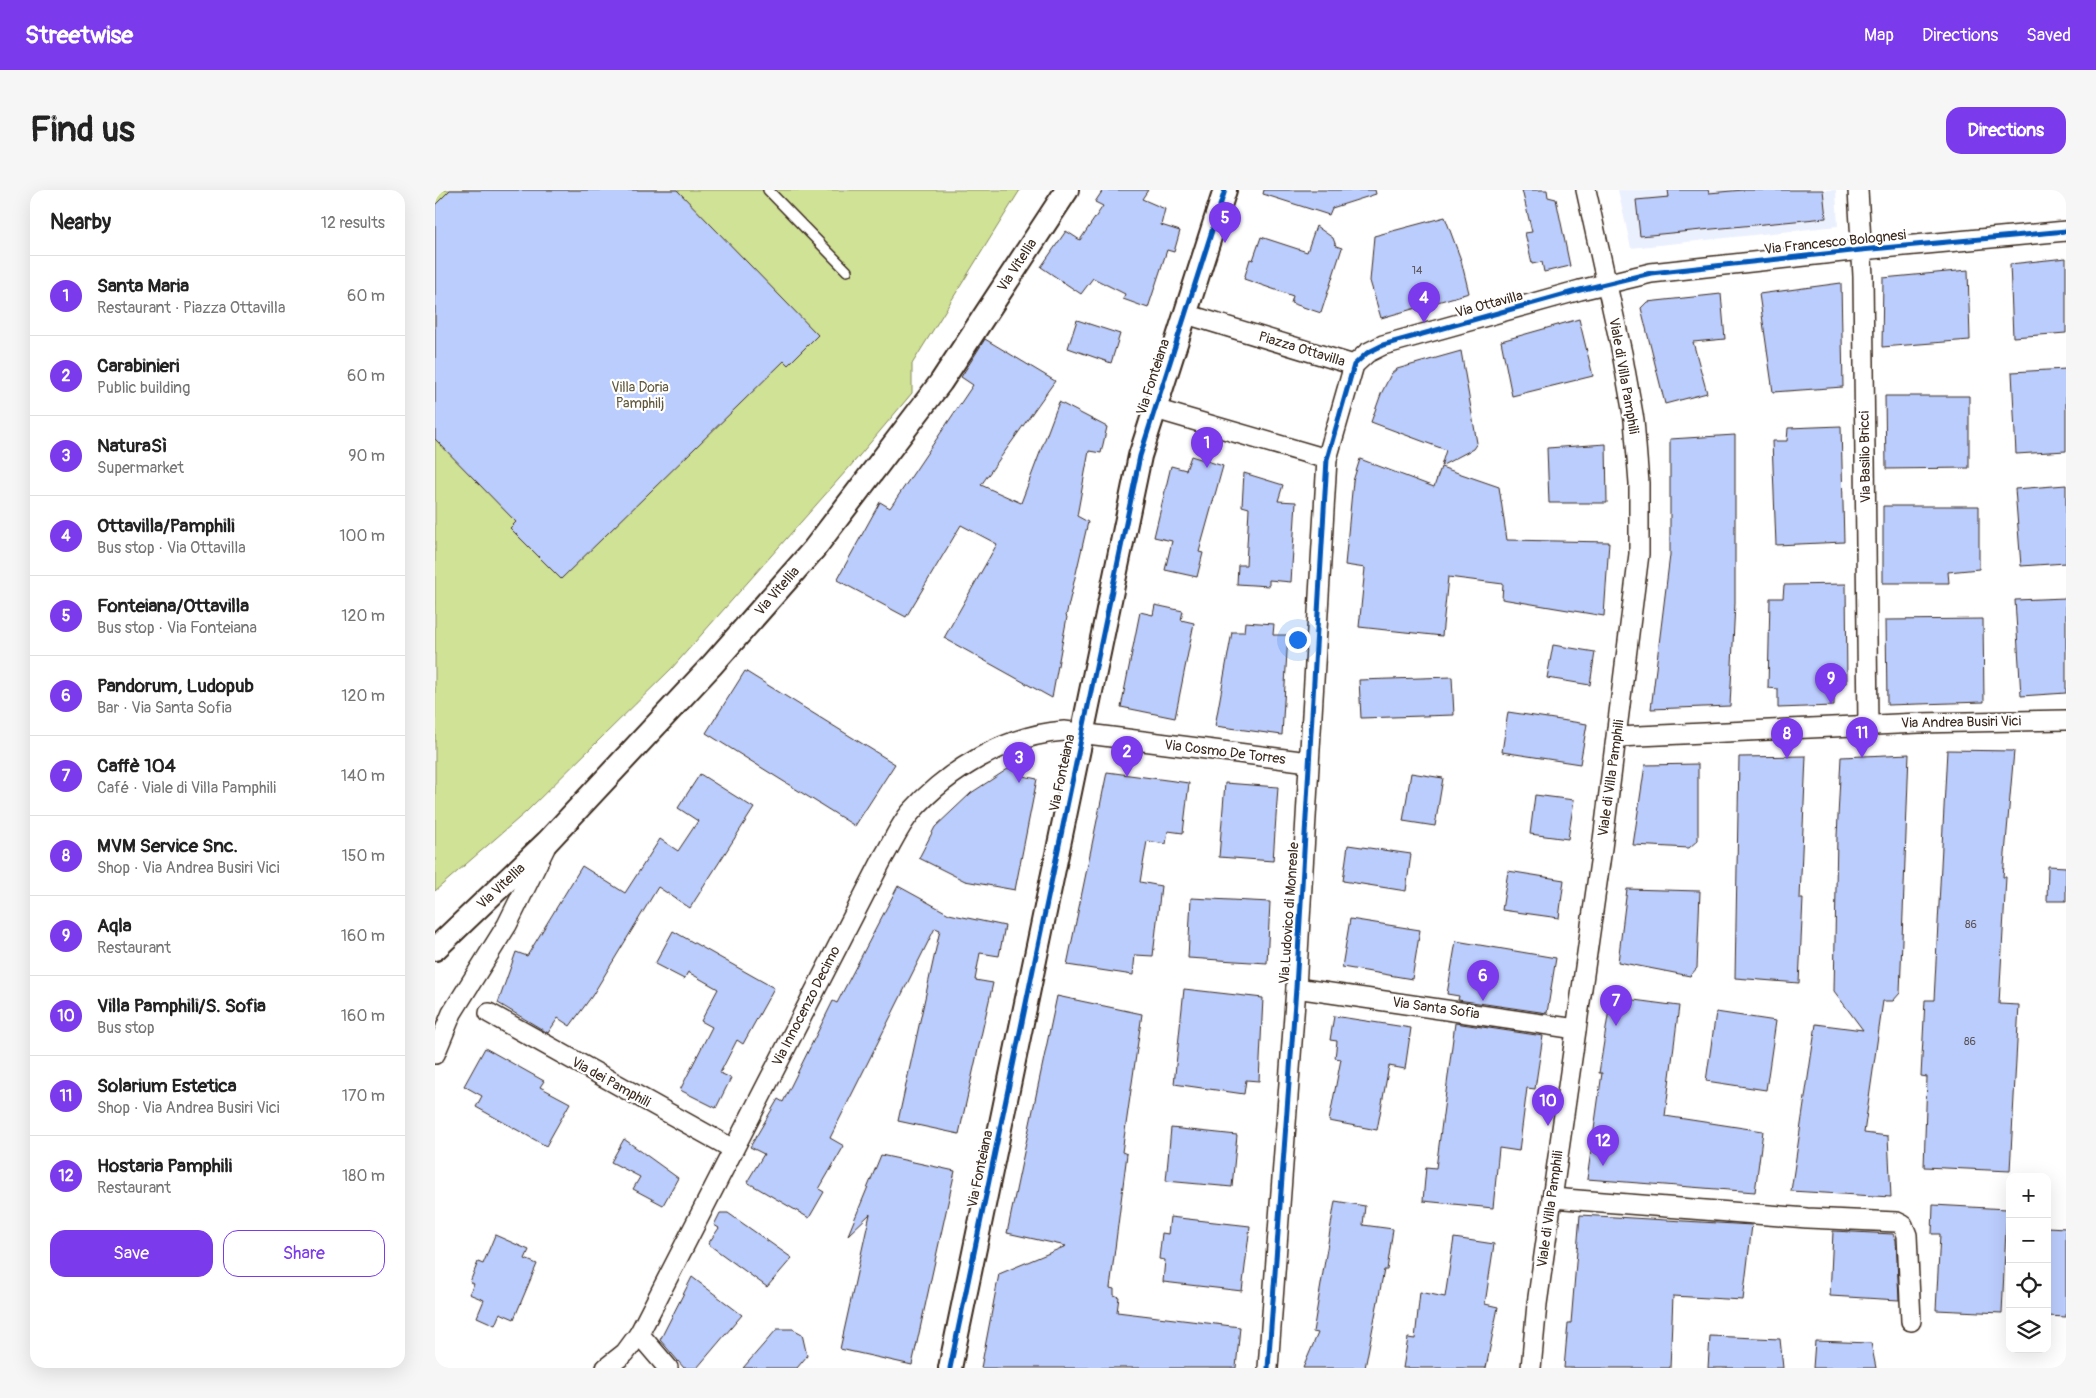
<!DOCTYPE html>
<html lang="en">
<head>
<meta charset="utf-8">
<style>
  body { margin:0; font-family:Pangolin,sans-serif; background:#f6f6f6; color:#222 }
  .controls { position:absolute; right:15px; bottom:15px; display:grid; overflow:hidden; border-radius:10px; box-shadow:0 5px 20px #0002 }
  .controls button { width:45px; height:45px; display:grid; place-items:center; padding:0; border:0; border-bottom:1px solid #e0e0e0; background:#fff; color:#222; font:25px sans-serif }
  .you { position:absolute; left:862px; top:449px; width:18px; height:18px; margin:-12px; border:4px solid #fff; border-radius:50%; background:#1a73e8; box-shadow:0 0 0 8px #1a73e833 }
  .badge { display:grid; place-items:center; width:32px; height:32px; border-radius:50%; background:#7c3aed; color:#fff; font-size:16px; font-weight:700 }
  .pin { position:absolute; translate:-50% -41px; filter:drop-shadow(0 1px 2px #0008) }
  .pin::after { content:''; position:absolute; top:26px; width:18px; height:15px; background:inherit; clip-path:polygon(0 0,100% 0,50% 100%) }
  .list { margin:0; padding:0; list-style:none }
  h2 { display:flex; justify-content:space-between; align-items:center; height:65px; margin:0; padding:0 20px; font-size:21px }
  h2 small { font-size:16px; font-weight:400; color:#767676 }
  .list li { display:grid; grid-template-columns:32px 1fr auto; gap:15px; align-items:center; box-sizing:border-box; height:80px; padding:0 20px; border-top:1px solid #e0e0e0 }
  .list b { display:block; font-size:19px; white-space:nowrap }
  .list p { margin:0; font-size:16px; white-space:nowrap; color:#767676 }
  .list em { font-size:16px; font-style:normal; color:#767676 }
  .actions { display:flex; gap:10px; padding:15px 20px }
  .actions a { flex:1; padding:11px 0; border:1px solid #7c3aed; border-radius:15px; text-align:center; font-size:18px; color:#7c3aed }
  .actions .main { background:#7c3aed; color:#fff }
  .icon { flex:none; width:28px; height:28px; fill:none; stroke:currentColor; stroke-width:2; stroke-linecap:round; stroke-linejoin:round }
  .map { position:relative; flex:none; width:1631px; height:1178px; overflow:hidden; border-radius:15px }
  header { display:flex; align-items:center; gap:30px; box-sizing:border-box; height:70px; padding:0 25px; background:#7c3aed; color:#fff }
  header strong { font-size:24px }
  nav { display:flex; gap:28px; margin-inline-start:auto; font-size:18px }
  .intro { display:flex; align-items:center; justify-content:space-between; box-sizing:border-box; height:120px; padding:0 30px }
  h1 { margin:0; font-size:35px }
  .button { padding:12px 22px; border-radius:15px; background:#7c3aed; color:#fff; font-size:18px; font-weight:700 }
  main { display:flex; gap:30px; padding:0 30px }
  aside { flex:1; background:#fff; border-radius:15px; box-shadow:0 5px 20px #0002 }
  .map>svg:first-child { display:block }
</style>
</head>
<body>
<header>
<strong>Streetwise</strong>
<nav><a>Map</a><a>Directions</a><a>Saved</a></nav>
</header>
<div class="intro"><h1>Find us</h1><a class="button">Directions</a></div>
<main>
<aside>
<h2>Nearby<small>12 results</small></h2>
<ul class="list">
<li><span class="badge">1</span><div><b>Santa Maria</b><p>Restaurant · Piazza Ottavilla</p></div><em>60 m</em></li>
<li><span class="badge">2</span><div><b>Carabinieri</b><p>Public building</p></div><em>60 m</em></li>
<li><span class="badge">3</span><div><b>NaturaSì</b><p>Supermarket</p></div><em>90 m</em></li>
<li><span class="badge">4</span><div><b>Ottavilla/Pamphili</b><p>Bus stop · Via Ottavilla</p></div><em>100 m</em></li>
<li><span class="badge">5</span><div><b>Fonteiana/Ottavilla</b><p>Bus stop · Via Fonteiana</p></div><em>120 m</em></li>
<li><span class="badge">6</span><div><b>Pandorum, Ludopub</b><p>Bar · Via Santa Sofia</p></div><em>120 m</em></li>
<li><span class="badge">7</span><div><b>Caffè 104</b><p>Café · Viale di Villa Pamphili</p></div><em>140 m</em></li>
<li><span class="badge">8</span><div><b>MVM Service Snc.</b><p>Shop · Via Andrea Busiri Vici</p></div><em>150 m</em></li>
<li><span class="badge">9</span><div><b>Aqla</b><p>Restaurant</p></div><em>160 m</em></li>
<li><span class="badge">10</span><div><b>Villa Pamphili/S. Sofia</b><p>Bus stop</p></div><em>160 m</em></li>
<li><span class="badge">11</span><div><b>Solarium Estetica</b><p>Shop · Via Andrea Busiri Vici</p></div><em>170 m</em></li>
<li><span class="badge">12</span><div><b>Hostaria Pamphili</b><p>Restaurant</p></div><em>180 m</em></li>
</ul>
<div class="actions"><a class="main">Save</a><a>Share</a></div>
</aside>
<div class="map">
<svg width="1631" height="1178" viewBox="0 0 1631 1178">
  <rect width="100%" height="100%" fill="#fff"/>
  <filter id="ink" filterUnits="userSpaceOnUse"><feTurbulence type="fractalNoise" baseFrequency=".02" numOctaves="2"/><feDisplacementMap in="SourceGraphic" scale="10" xChannelSelector="R" yChannelSelector="G"/><feConvolveMatrix kernelMatrix="1 2 1 2 8 2 1 2 1" color-interpolation-filters="sRGB"/></filter>
  <g filter="url(#ink)">
    <polygon fill="#ebf0fe" points="1183,0 1401,0 1403,36 1196,58"/>
    <polygon fill="#d0e296" stroke="#86865a" points="0,0 585,0 477,174 477,203 419,272 237,478 91,622 0,701"/>
    <g fill="#bbcdfd" stroke="#3b2a1e">
      <polygon points="15,0 242,0 383,145 353,175 349,171 126,389 75,338 81,332 0,249 0,15"/>
      <polygon points="668,0 713,0 707,9 730,19 726,35 745,41 739,62 732,60 713,118 688,109 690,104 658,88 646,104 606,77 631,41 645,50 668,16 660,12"/>
      <polygon points="829,0 940,0 941,4 897,18 894,25 828,4"/>
      <polygon points="1087,0 1112,0 1113,7 1121,9 1135,76 1109,82 1107,72 1097,74 1090,43 1097,42"/>
      <polygon points="1233,0 1273,0 1274,3 1308,0 1388,0 1391,28 1205,46 1201,10 1234,7"/>
      <polygon points="1010,27 1026,70 1034,103 946,128 935,91 939,46"/>
      <polygon points="881,36 898,48 901,56 907,58 886,123 856,113 858,106 809,89 815,69 818,70 826,47 872,62"/>
      <polygon points="1631,68 1631,143 1578,147 1575,74"/>
      <polygon points="1533,80 1535,150 1447,157 1448,88"/>
      <polygon points="1406,93 1408,197 1338,202 1324,104"/>
      <polygon points="1286,104 1290,149 1258,152 1272,203 1230,214 1206,118 1212,112"/>
      <polygon points="1144,129 1158,186 1077,206 1066,151"/>
      <polygon points="642,130 685,144 676,173 633,158"/>
      <polygon points="550,149 620,191 546,295 586,313 624,212 672,237 666,263 654,261 642,326 653,332 631,426 632,427 617,508 509,448 562,354 526,335 471,427 402,390 445,312 455,318 538,195 526,187"/>
      <polygon points="1026,161 1042,253 1038,259 1006,276 1011,260 936,232 946,204 956,184 962,179"/>
      <polygon points="1631,179 1631,261 1581,264 1577,182"/>
      <polygon points="1450,206 1534,206 1534,278 1451,279"/>
      <polygon points="1406,236 1409,352 1341,355 1337,251 1352,251 1353,238"/>
      <polygon points="1300,245 1300,413 1295,516 1216,519 1235,365 1235,249"/>
      <polygon points="1171,254 1172,313 1114,313 1112,258"/>
      <polygon points="756,266 788,276 764,362 768,363 762,387 730,380 737,351 719,347 736,276 751,280"/>
      <polygon points="925,269 999,297 1006,277 1064,297 1072,350 1174,352 1169,426 1067,409 1068,394 1013,387 1007,446 924,437 930,378 910,375 918,291"/>
      <polygon points="809,283 848,295 843,311 861,312 856,392 834,390 834,396 802,394 803,375 811,375 814,318 807,316"/>
      <polygon points="1631,295 1631,373 1586,376 1580,299"/>
      <polygon points="1448,316 1544,316 1544,379 1513,382 1514,393 1448,393"/>
      <polygon points="1411,394 1412,493 1399,495 1399,516 1343,518 1343,499 1333,498 1335,408 1348,408 1349,395"/>
      <polygon points="1631,408 1631,503 1586,506 1580,410"/>
      <polygon points="720,415 748,421 746,430 759,433 740,528 686,517 705,422 718,425"/>
      <polygon points="1548,429 1549,512 1452,515 1451,430"/>
      <polygon points="810,432 839,434 838,445 853,445 847,545 780,536 797,442 809,442"/>
      <polygon points="1118,455 1160,462 1155,495 1112,488"/>
      <polygon points="310,481 460,574 420,636 271,543"/>
      <polygon points="1017,487 1019,525 926,528 924,490"/>
      <polygon points="1073,522 1152,534 1145,574 1067,562"/>
      <polygon points="1512,560 1579,561 1568,687 1571,687 1564,814 1584,815 1575,981 1489,977 1492,887 1486,886 1490,810 1499,810"/>
      <polygon points="1474,564 1465,803 1458,811 1448,811 1429,943 1453,946 1456,1007 1356,1001 1381,834 1428,840 1399,801 1402,646 1406,567"/>
      <polygon points="1371,566 1365,709 1368,709 1364,793 1300,788 1304,567"/>
      <polygon points="1263,574 1263,650 1254,658 1198,655 1210,575"/>
      <polygon points="579,575 588,586 602,589 580,700 530,691 484,668 500,637 536,603"/>
      <polygon points="672,582 754,593 748,643 733,641 731,654 712,651 705,692 726,696 718,766 700,765 698,785 632,775"/>
      <polygon points="976,583 1008,588 1000,636 968,631"/>
      <polygon points="265,584 319,618 255,718 223,697 157,806 135,836 123,828 113,843 63,813 81,762 92,766 147,676 190,703 225,649 243,661 263,631 243,618"/>
      <polygon points="790,593 843,597 838,671 784,667"/>
      <polygon points="1100,605 1139,610 1133,649 1095,644"/>
      <polygon points="913,655 976,664 971,701 908,691"/>
      <polygon points="1613,676 1631,677 1631,711 1612,711"/>
      <polygon points="1073,681 1129,690 1124,728 1067,720"/>
      <polygon points="463,696 514,724 570,736 564,766 545,763 540,790 558,793 524,944 463,931 505,740 500,738 395,948 409,956 384,999 389,1002 374,1028 312,992 329,964 315,957 343,909 348,912 398,811 402,813"/>
      <polygon points="1192,699 1265,701 1262,778 1255,786 1183,772"/>
      <polygon points="756,708 835,712 832,773 753,768"/>
      <polygon points="915,729 985,740 977,789 907,777"/>
      <polygon points="238,741 339,798 308,854 302,850 285,883 296,888 281,918 245,900 277,837 266,831 283,799 253,782 249,789 220,774"/>
      <polygon points="1021,751 1121,768 1112,823 1023,810 1024,806 1012,804"/>
      <polygon points="749,799 828,808 824,891 811,890 809,904 739,894"/>
      <polygon points="622,806 707,824 687,962 692,964 675,1098 679,1099 679,1105 684,1107 682,1122 805,1137 801,1178 546,1178 564,1084 631,1056 572,1043"/>
      <polygon points="1176,807 1244,816 1230,926 1328,941 1320,1002 1152,989 1167,883 1164,883"/>
      <polygon points="1281,822 1341,831 1331,900 1271,891"/>
      <polygon points="899,826 976,838 970,879 954,876 942,940 894,931 906,869 900,868 902,851 895,850"/>
      <polygon points="1020,833 1108,846 1100,899 1092,898 1084,961 1064,958 1058,1018 988,1011 991,977 1001,978"/>
      <polygon points="50,858 109,891 105,897 135,913 111,956 41,917 47,906 29,896"/>
      <polygon points="736,938 802,945 797,997 731,991"/>
      <polygon points="189,949 243,988 228,1015 198,999 205,987 176,972"/>
      <polygon points="446,965 520,981 477,1175 405,1159 435,1024 413,1045"/>
      <polygon points="900,1011 930,1016 928,1035 958,1039 952,1080 949,1080 930,1178 868,1178 883,1143 878,1142"/>
      <polygon points="1498,1015 1572,1019 1567,1123 1501,1120 1505,1044 1497,1044"/>
      <polygon points="285,1023 293,1023 357,1068 332,1097 273,1054 284,1038 279,1035"/>
      <polygon points="1145,1025 1317,1035 1308,1110 1238,1106 1235,1178 1129,1178 1133,1133 1136,1133"/>
      <polygon points="735,1027 815,1036 807,1101 728,1092 730,1070 724,1069 727,1043 733,1044"/>
      <polygon points="1612,1037 1631,1038 1631,1127 1612,1126"/>
      <polygon points="1398,1041 1458,1044 1461,1050 1464,1110 1395,1106"/>
      <polygon points="60,1045 94,1060 90,1069 102,1074 79,1129 65,1123 60,1135 42,1127 49,1110 34,1104 39,1094 35,1092 43,1072 48,1074"/>
      <polygon points="1019,1048 1059,1054 1050,1114 1063,1117 1051,1178 968,1178 973,1148 980,1149 985,1102 1010,1107"/>
      <polygon points="257,1087 307,1125 262,1178 249,1178 225,1150"/>
      <polygon points="342,1139 358,1139 367,1144 372,1166 362,1178 308,1178"/>
      <polygon points="1275,1146 1345,1149 1348,1178 1273,1178"/>
      <polygon points="1380,1151 1436,1153 1441,1178 1378,1178"/>
    </g>
    <g fill="none" stroke-linecap="round" stroke-linejoin="round">
      <g stroke="#3b2a1e" stroke-width="12">
        <polyline id="service" points="333,0 412,81"/>
      </g>
      <g stroke="#3b2a1e" stroke-width="22">
        <g id="minor">
          <polyline points="1423,0 1428,86 1433,535"/>
          <polyline points="751,124 919,175"/>
          <polyline points="720,219 892,269"/>
          <polyline points="1182,547 1484,533 1631,530"/>
          <polyline points="861,798 1141,839"/>
          <polyline points="54,823 298,959"/>
          <polyline points="0,864 17,823 72,735 110,658"/>
          <polyline points="1117,1008 1372,1028 1462,1032 1468,1035 1472,1045 1476,1131"/>
          <polyline points="204,1144 233,1178"/>
          <path d="M171,1178L190,1163L204,1144L448,668C457,653 464,636 476,622C513,580 572,545 629,541L874,572"/>
          <polyline points="833,1178 861,798 892,269 919,175 932,163 948,155 1145,100 1216,83 1426,60 1631,41"/>
          <polyline points="1096,1178 1102,1114 1167,658 1204,364 1204,293 1199,230 1187,163 1151,0"/>
        </g>
      </g>
      <g stroke="#3b2a1e" stroke-width="26">
        <g id="tertiary">
          <polyline points="0,759 112,652 277,475 379,359 506,192 632,0"/>
          <polyline points="515,1178 705,266 790,0"/>
        </g>
      </g>
      <use href="#service" stroke="#fff" stroke-width="9"/>
      <use href="#minor" stroke="#fff" stroke-width="19"/>
      <use href="#tertiary" stroke="#fff" stroke-width="22"/>
      <g stroke="#fff" stroke-width="8">
        <g id="cycleway">
          <polyline points="515,1178 705,266 790,0"/>
          <polyline points="833,1178 861,798 892,269 919,175 932,163 948,155 1145,100 1216,83 1426,60 1631,41"/>
        </g>
      </g>
      <use href="#cycleway" stroke="#0057b8" stroke-width="5"/>
    </g>
  </g>
  <g text-anchor="middle" dominant-baseline="central" stroke-width="4.5" stroke-linejoin="round" paint-order="stroke">
    <g font-size="11" fill="#5b5356">
      <text x="982" y="80">14</text>
      <text x="1536" y="734">86</text>
      <text x="1535" y="851">86</text>
    </g>
    <g font-size="14" fill="#3b2a1e" stroke="#fff">
      <text transform="translate(1400 52) rotate(-6)">Via Francesco Bolognesi</text>
      <text transform="translate(582 75) rotate(-57)">Via Vitellia</text>
      <text transform="translate(1054 114) rotate(-15)">Via Ottavilla</text>
      <text transform="translate(867 159) rotate(17)">Piazza Ottavilla</text>
      <text transform="translate(1189 186) rotate(80)">Viale di Villa Pamphili</text>
      <text transform="translate(718 187) rotate(-72)">Via Fonteiana</text>
      <text transform="translate(1430 267) rotate(-91)">Via Basilio Bricci</text>
      <text transform="translate(342 401) rotate(-49)">Via Vitellia</text>
      <text transform="translate(1526 532) rotate(-1)">Via Andrea Busiri Vici</text>
      <text transform="translate(790 562) rotate(7)">Via Cosmo De Torres</text>
      <text transform="translate(627 583) rotate(-78)">Via Fonteiana</text>
      <text transform="translate(1176 588) rotate(-82)">Viale di Villa Pamphili</text>
      <text transform="translate(66 696) rotate(-43)">Via Vitellia</text>
      <text transform="translate(854 723) rotate(-86)">Via Ludovico di Monreale</text>
      <text transform="translate(371 816) rotate(-63)">Via Innocenzo Decimo</text>
      <text transform="translate(1001 818) rotate(8)">Via Santa Sofia</text>
      <text transform="translate(176 892) rotate(29)">Via dei Pamphili</text>
      <text transform="translate(545 979) rotate(-78)">Via Fonteiana</text>
      <text transform="translate(1115 1019) rotate(-82)">Viale di Villa Pamphili</text>
    </g>
    <g font-size="14" fill="#60583c" stroke="#fff">
      <text x="205" y="197">Villa Doria<tspan x="205" dy="16">Pamphilj</tspan></text>
    </g>
  </g>
</svg>
<div class="controls">
<button>+</button>
<button>−</button>
<button><svg class="icon" aria-label="locate" viewBox="0 0 24 24"><circle cx="12" cy="12" r="6"/><path d="M12 2v4M12 18v4M2 12h4M18 12h4"/></svg></button>
<button><svg class="icon" aria-label="layers" viewBox="0 0 24 24"><path d="M12 4l9 5-9 5-9-5zM3 14l9 5 9-5"/></svg></button>
</div>
<div class="you"></div>
<div class="pin badge" style="left:772px;top:278px">1</div>
<div class="pin badge" style="left:692px;top:587px">2</div>
<div class="pin badge" style="left:584px;top:593px">3</div>
<div class="pin badge" style="left:989px;top:133px">4</div>
<div class="pin badge" style="left:790px;top:53px">5</div>
<div class="pin badge" style="left:1048px;top:811px">6</div>
<div class="pin badge" style="left:1181px;top:836px">7</div>
<div class="pin badge" style="left:1352px;top:569px">8</div>
<div class="pin badge" style="left:1396px;top:514px">9</div>
<div class="pin badge" style="left:1113px;top:936px">10</div>
<div class="pin badge" style="left:1427px;top:568px">11</div>
<div class="pin badge" style="left:1168px;top:976px">12</div>
</div>
</main>
</body>
</html>
